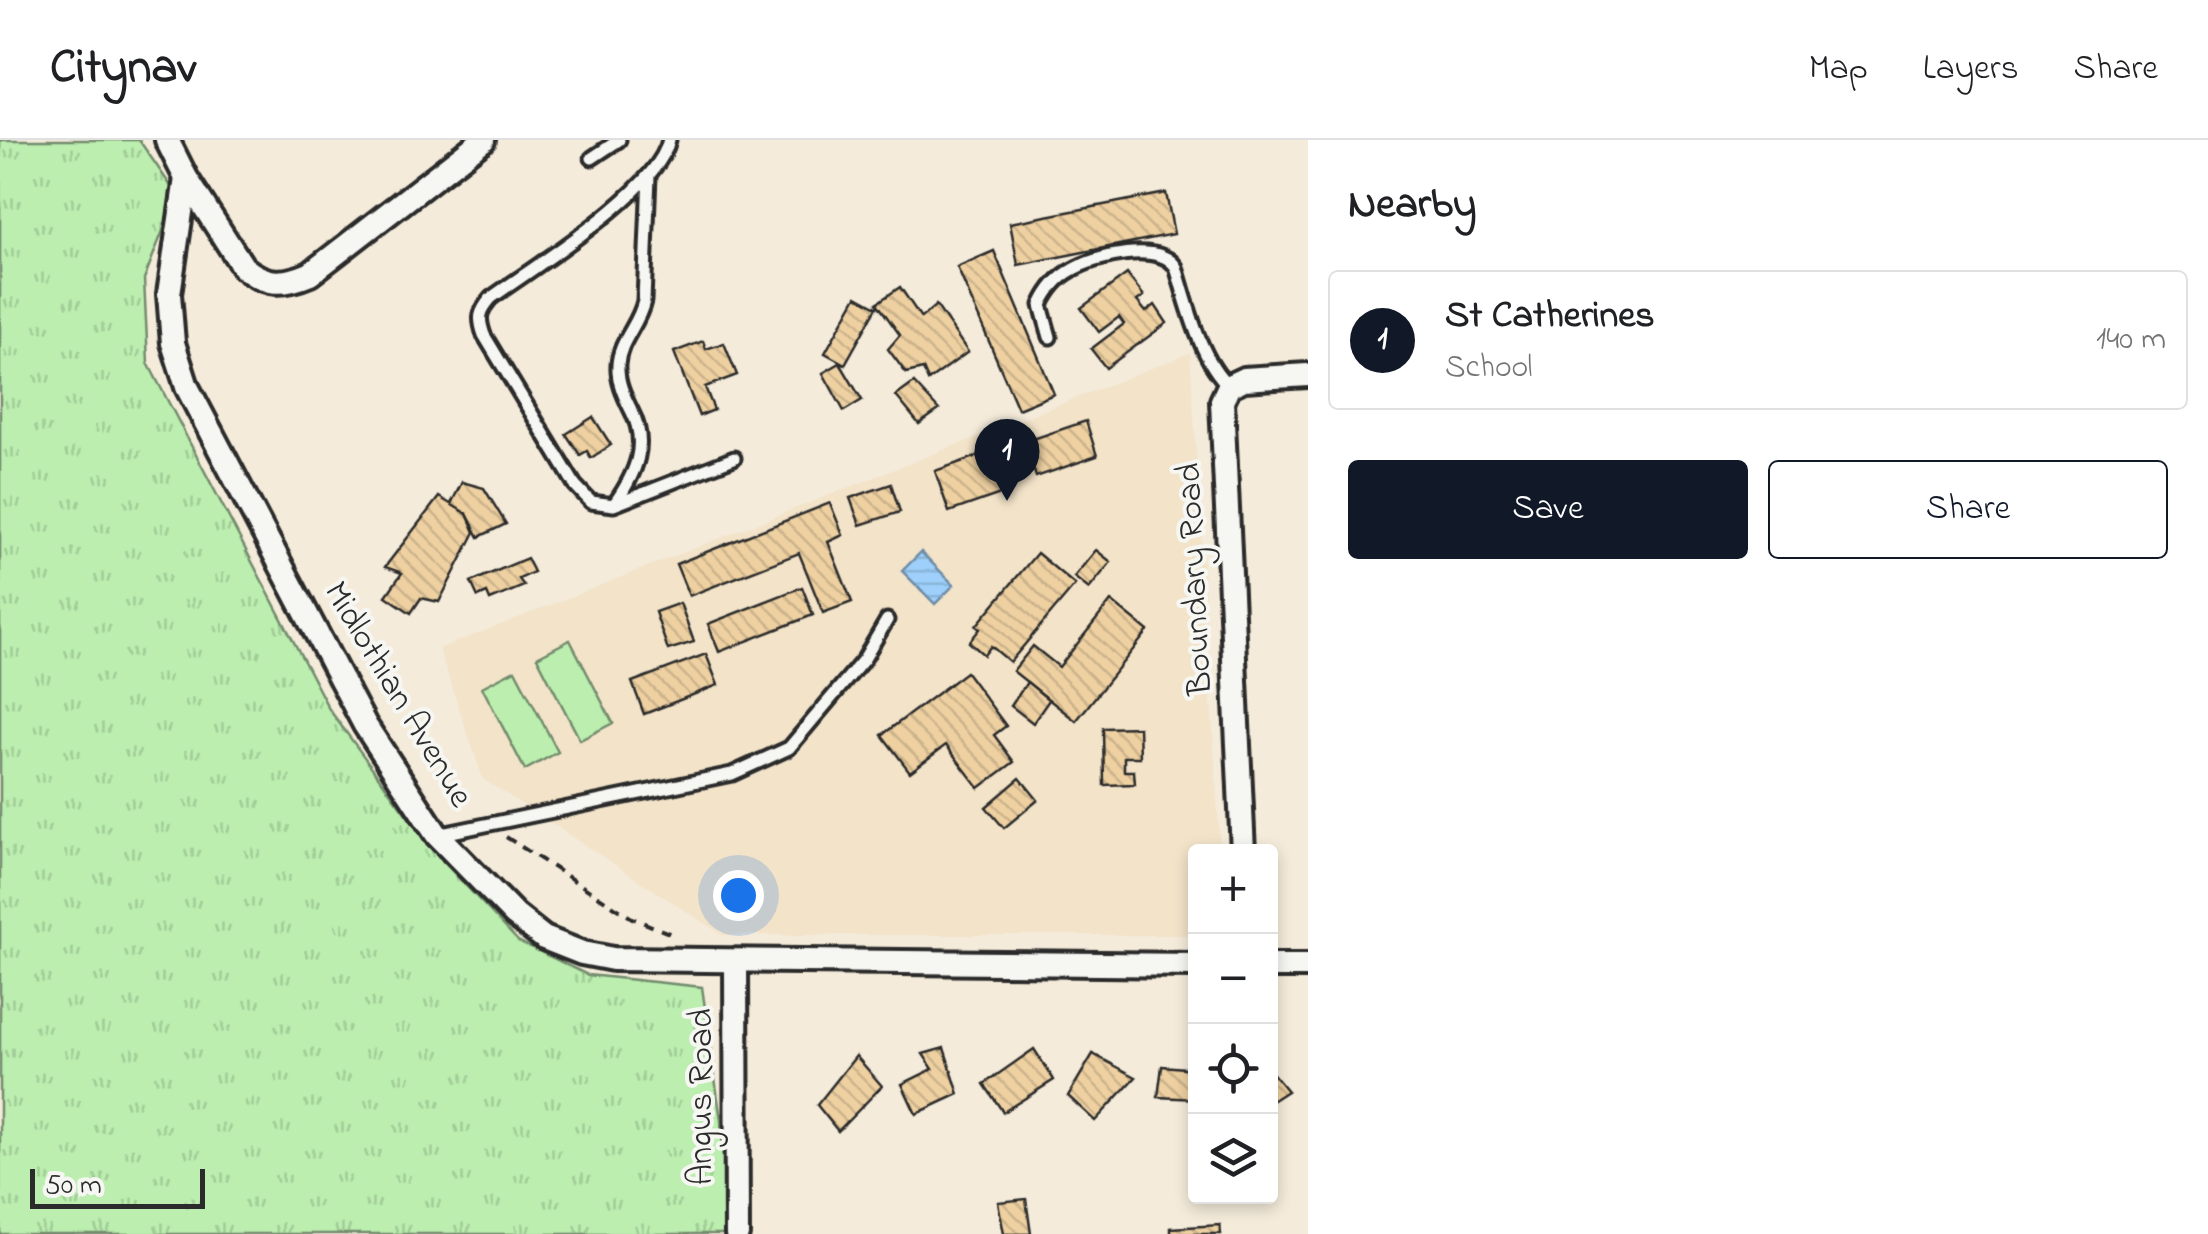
<!DOCTYPE html>
<html lang="en">
<head>
<meta charset="utf-8">
<style>
  body { margin:0; font-family:"Indie Flower",sans-serif; background:#f6f6f6; color:#202124 }
  .controls { position:absolute; right:30px; bottom:30px; display:grid; overflow:hidden; border-radius:10px; box-shadow:0 5px 15px #0003 }
  .controls button { width:90px; height:90px; display:grid; place-items:center; padding:0; border:0; border-bottom:2px solid #e0e0e0; background:#fff; color:#202124; font:50px sans-serif }
  .scale { position:absolute; left:30px; bottom:25px; width:175px; box-sizing:border-box; padding-left:10px; border:5px solid #2b2b2b; border-top:0; font-size:28px; line-height:35px; white-space:nowrap; color:#2b2b2b; -webkit-text-stroke:8px #f6f6f2; paint-order:stroke }
  .you { position:absolute; left:738px; top:755px; width:35px; height:35px; margin:-25px; border:8px solid #fff; border-radius:50%; background:#1a73e8; box-shadow:0 0 0 15px #1a73e833 }
  .badge { display:grid; place-items:center; width:65px; height:65px; border-radius:50%; background:#111827; color:#fff; font-size:32px; font-weight:700 }
  .pin { position:absolute; translate:-50% -82px; filter:drop-shadow(0 2px 5px #0008) }
  .pin::after { content:''; position:absolute; top:52px; width:35px; height:30px; background:inherit; clip-path:polygon(0 0,100% 0,50% 100%) }
  .list { margin:0; padding:0; list-style:none }
  h2 { display:flex; justify-content:space-between; align-items:center; height:130px; margin:0; padding:0 40px; font-size:42px }
  h2 small { font-size:32px; font-weight:400; color:#757577 }
  .list li { display:grid; grid-template-columns:65px 1fr auto; gap:30px; align-items:center; box-sizing:border-box; height:140px; margin:0 20px 20px; padding:0 20px; border:2px solid #e0e0e0; border-radius:10px }
  .list b { display:block; font-size:38px; white-space:nowrap }
  .list p { margin:0; font-size:32px; white-space:nowrap; color:#757577 }
  .list em { font-size:32px; font-style:normal; color:#757577 }
  .actions { display:flex; gap:20px; padding:30px 40px }
  .actions a { flex:1; padding:22px 0; border:2px solid #111827; border-radius:10px; text-align:center; font-size:35px; color:#111827 }
  .actions .main { background:#111827; color:#fff }
  .icon { flex:none; width:55px; height:55px; fill:none; stroke:currentColor; stroke-width:2; stroke-linecap:round; stroke-linejoin:round }
  .map { position:relative; flex:none; width:1308px; height:1094px; overflow:hidden }
  header { display:flex; align-items:center; gap:60px; box-sizing:border-box; height:140px; padding:0 50px; background:#fff; border-bottom:2px solid #e0e0e0 }
  header strong { font-size:48px }
  nav { display:flex; gap:55px; margin-inline-start:auto; font-size:35px }
  main { display:flex }
  aside { flex:1; background:#fff }
  .map>svg:first-child { display:block }
</style>
</head>
<body>
<header>
<strong>Citynav</strong>
<nav><a>Map</a><a>Layers</a><a>Share</a></nav>
</header>
<main>
<div class="map">
<svg width="1308" height="1094" viewBox="0 0 1308 1094">
  <defs>
    <pattern id="grass-tufts" width="24" height="20" patternUnits="userSpaceOnUse" patternTransform="scale(2.5)"><rect width="24" height="20" fill="#bbeeaf"/><path d="M3 7l-1-3M5 7V3M7 7l1-3M15 17l-1-3M17 17v-4M19 17l1-3" fill="none" stroke="#a1cc97"/></pattern>
    <pattern id="water-rules" width="6" height="5" patternUnits="userSpaceOnUse" patternTransform="scale(2.5)"><rect width="6" height="5" fill="#9ed0fb"/><path d="M0 2.5h6" fill="none" stroke="#88b3d7"/></pattern>
    <pattern id="building-back-hatch" width="6" height="6" patternUnits="userSpaceOnUse" patternTransform="scale(2.5)"><rect width="6" height="6" fill="#eed0a1"/><path d="M-1 5l2 2M0 0l6 6M5-1l2 2" fill="none" stroke="#ccb38b"/></pattern>
  </defs>
  <rect width="100%" height="100%" fill="#f4ebda"/>
  <filter id="ink" filterUnits="userSpaceOnUse"><feTurbulence type="fractalNoise" baseFrequency=".01" numOctaves="2"/><feDisplacementMap in="SourceGraphic" scale="20" xChannelSelector="R" yChannelSelector="G"/><feConvolveMatrix kernelMatrix="1 2 1 2 8 2 1 2 1" color-interpolation-filters="sRGB"/></filter>
  <g filter="url(#ink)">
    <polygon fill="#f2e3c9" points="1190,213 1220,711 1196,712 1195,795 723,795 483,639 439,509"/>
    <polygon fill="url(#grass-tufts)" stroke="#738c6d" stroke-width="2.5" points="0,0 139,0 177,55 144,139 148,223 329,569 434,712 518,801 588,835 702,847 721,980 728,1094 0,1094"/>
    <g fill="#bbeeaf" stroke="#738c6d" stroke-width="2.5">
      <polygon points="570,500 613,583 580,600 537,517"/>
      <polygon points="515,530 558,612 525,630 482,547"/>
    </g>
    <polygon fill="url(#water-rules)" stroke="#708ea8" stroke-width="2.5" points="921,412 954,445 935,464 902,431"/>
    <g fill="url(#building-back-hatch)" stroke="#2b2b2b" stroke-width="2.5">
      <polygon points="1166,53 1174,94 1018,125 1010,83"/>
      <polygon points="994,111 1054,254 1018,269 957,127"/>
      <polygon points="1127,134 1144,156 1137,161 1146,172 1155,165 1167,183 1106,228 1091,209 1124,184 1119,177 1099,192 1081,168"/>
      <polygon points="900,147 921,178 936,165 968,212 928,241 923,229 906,233 888,209 900,195 877,163"/>
      <polygon points="857,156 877,167 845,224 825,213"/>
      <polygon points="703,201 706,209 724,203 737,235 705,247 714,270 699,276 674,212"/>
      <polygon points="840,223 862,260 844,271 823,233"/>
      <polygon points="914,243 939,270 919,284 896,256"/>
      <polygon points="593,277 611,305 591,318 587,311 580,315 566,294"/>
      <polygon points="1086,281 1097,316 1036,337 1024,302"/>
      <polygon points="998,309 1012,350 949,372 935,331"/>
      <polygon points="462,342 484,348 506,384 479,397 467,374 450,366"/>
      <polygon points="891,344 900,372 860,385 850,358"/>
      <polygon points="439,357 467,374 475,392 439,462 421,458 411,473 386,456 402,433 385,427"/>
      <polygon points="830,363 843,395 828,402 852,462 823,473 799,413 689,456 676,424"/>
      <polygon points="1096,410 1111,422 1089,449 1074,437"/>
      <polygon points="1037,413 1075,445 1010,522 991,506 984,515 969,502 980,489 976,486"/>
      <polygon points="527,418 534,432 519,439 524,446 490,460 487,453 478,457 471,442"/>
      <polygon points="802,447 813,475 719,512 708,484"/>
      <polygon points="1111,461 1148,491 1076,581 1013,531 1033,506 1059,527"/>
      <polygon points="680,463 694,502 668,510 655,472"/>
      <polygon points="706,514 718,545 644,574 632,542"/>
      <polygon points="966,532 1006,586 994,595 1014,622 979,648 946,605 910,632 882,595"/>
      <polygon points="1027,542 1049,560 1033,583 1011,566"/>
      <polygon points="1139,587 1140,617 1124,617 1124,631 1134,631 1135,644 1104,645 1103,588"/>
      <polygon points="1020,638 1038,660 1004,688 986,667"/>
      <polygon points="944,908 959,954 916,974 902,944 933,929 923,914"/>
      <polygon points="1034,909 1054,940 1003,972 984,944"/>
      <polygon points="1093,914 1136,937 1095,981 1068,956"/>
      <polygon points="856,916 882,946 838,991 817,965"/>
      <polygon points="1162,926 1196,929 1196,959 1158,957"/>
      <polygon points="1270,930 1287,951 1270,962"/>
      <polygon points="1026,1059 1031,1094 1004,1094 998,1062"/>
      <polygon points="1220,1085 1221,1094 1171,1094 1171,1088"/>
    </g>
    <g fill="none" stroke-linecap="round" stroke-linejoin="round">
      <g stroke="#2b2b2b" stroke-width="19">
        <g id="service">
          <path d="M669,0C658,51 535,126 491,158C479,172 478,178 484,195L575,345L591,362L614,365L734,318"/>
          <polyline points="592,18 619,0"/>
          <path d="M1050,197L1041,165C1048,150 1057,138 1072,130C1095,116 1159,101 1176,127C1187,163 1200,220 1229,246"/>
          <path d="M615,363C636,333 649,304 631,270C624,256 617,241 618,225C619,201 639,185 644,161L649,35"/>
          <polyline points="437,695 732,634 789,608 864,519 887,480"/>
        </g>
      </g>
      <g stroke="#2b2b2b" stroke-width="30">
        <g id="minor">
          <path d="M167,0L186,38L243,127C266,146 284,145 310,134L483,0"/>
          <polyline points="186,38 169,154 173,203 187,247 365,585 437,695 515,775 544,798 582,813 613,819 1196,825"/>
          <polyline points="1243,712 1222,261 1229,246 1244,239 1308,235"/>
          <polyline points="736,821 737,1094"/>
          <polyline points="1270,826 1308,826"/>
        </g>
      </g>
      <polyline stroke="#2b2b2b" stroke-width="4" stroke-dasharray="10 8" stroke-linecap="butt" points="506,697 632,778 674,795"/>
      <use href="#service" stroke="#f6f6f2" stroke-width="11"/>
      <use href="#minor" stroke="#f6f6f2" stroke-width="22"/>
    </g>
  </g>
  <g text-anchor="middle" dominant-baseline="central" stroke-width="8" stroke-linejoin="round" paint-order="stroke">
    <g font-size="35" fill="#2b2b2b" stroke="#f6f6f2">
      <text transform="translate(1196 439) rotate(-93)">Boundary Road</text>
      <text transform="translate(397 555) rotate(59)">Midlothian Avenue</text>
      <text transform="translate(702 957) rotate(-90)">Angus Road</text>
    </g>
  </g>
</svg>
<div class="controls">
<button>+</button>
<button>−</button>
<button><svg class="icon" aria-label="locate" viewBox="0 0 24 24"><circle cx="12" cy="12" r="6"/><path d="M12 2v4M12 18v4M2 12h4M18 12h4"/></svg></button>
<button><svg class="icon" aria-label="layers" viewBox="0 0 24 24"><path d="M12 4l9 5-9 5-9-5zM3 14l9 5 9-5"/></svg></button>
</div>
<div class="scale">50 m</div>
<div class="you"></div>
<div class="pin badge" style="left:1007px;top:361px">1</div>
</div>
<aside>
<h2>Nearby<small></small></h2>
<ul class="list">
<li><span class="badge">1</span><div><b>St Catherines</b><p>School</p></div><em>140 m</em></li>
</ul>
<div class="actions"><a class="main">Save</a><a>Share</a></div>
</aside>
</main>
</body>
</html>
